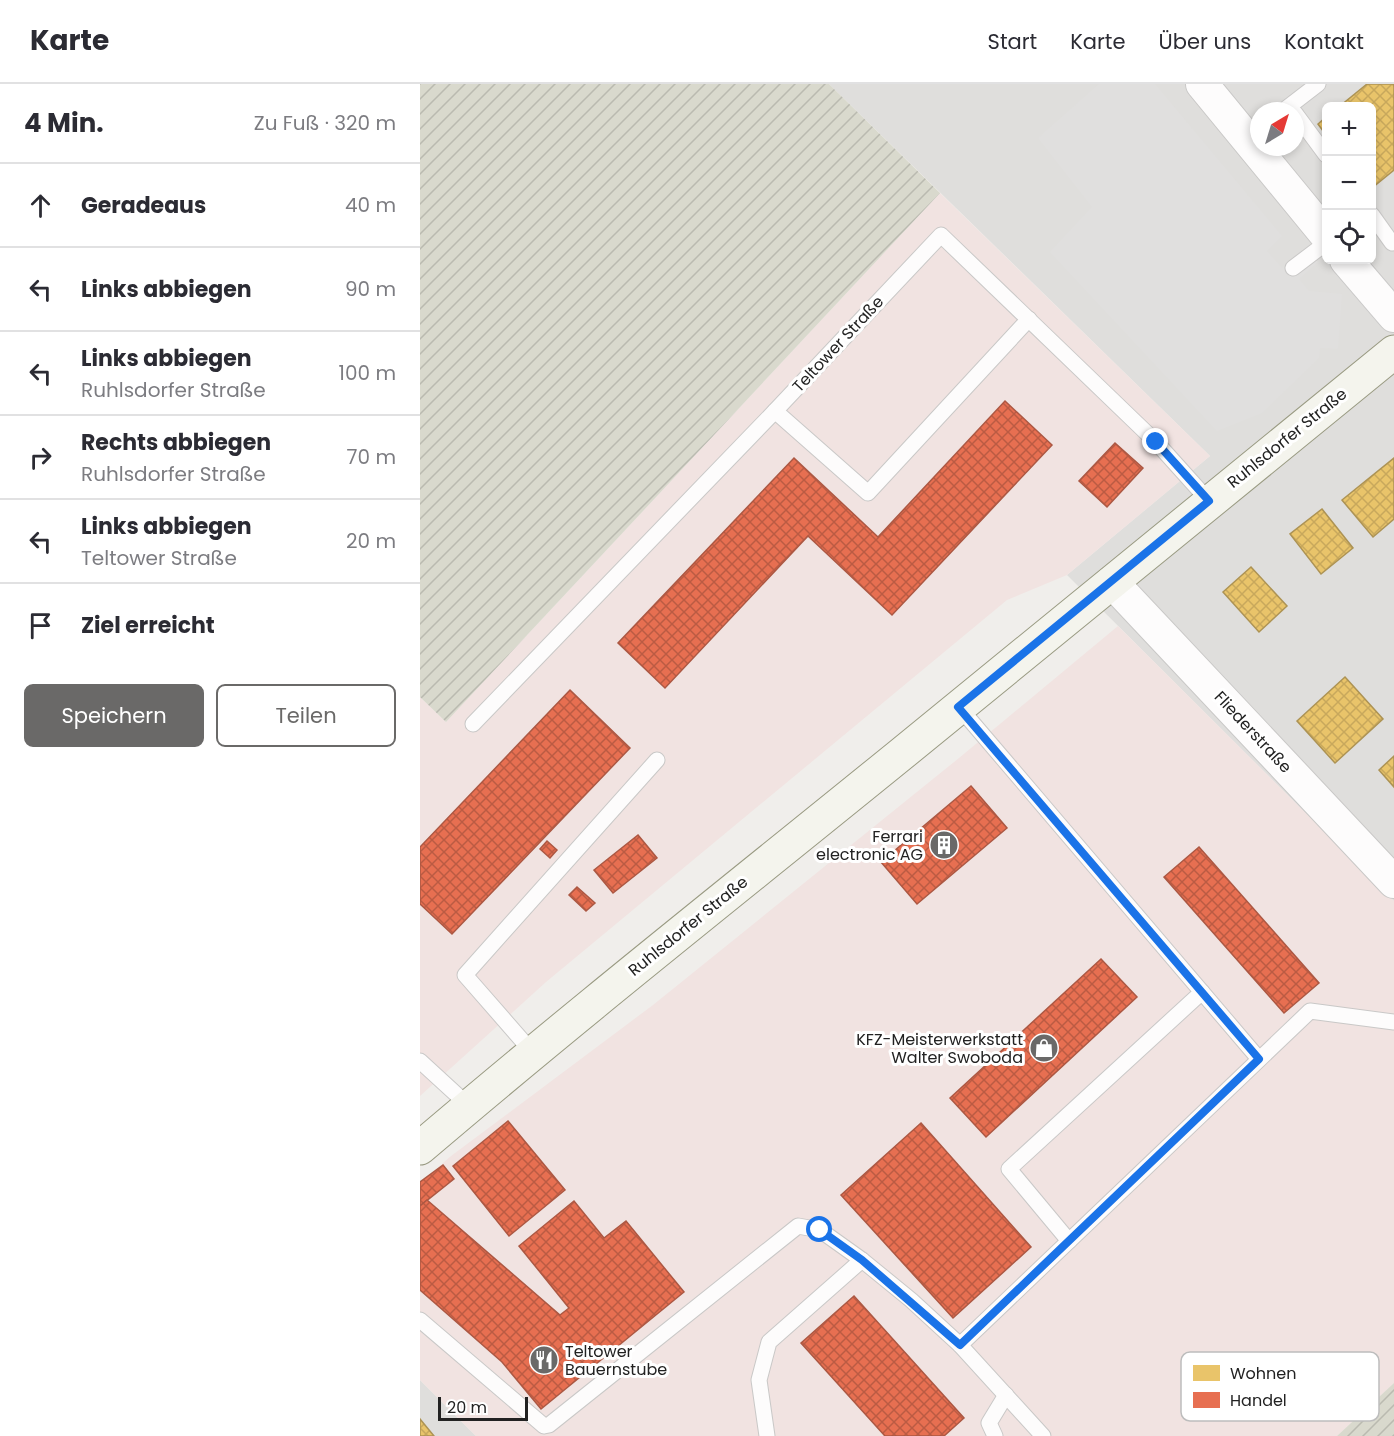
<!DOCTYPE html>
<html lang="de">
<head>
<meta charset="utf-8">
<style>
  body { margin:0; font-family:Poppins,sans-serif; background:#f7f7f7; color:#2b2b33 }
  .controls { position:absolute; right:18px; top:18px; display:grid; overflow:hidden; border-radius:9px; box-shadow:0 3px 9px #0003 }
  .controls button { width:54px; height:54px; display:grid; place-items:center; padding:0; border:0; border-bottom:2px solid #e1e1e2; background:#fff; color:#2b2b33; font:30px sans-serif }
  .compass { position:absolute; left:830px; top:18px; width:54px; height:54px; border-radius:50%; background:#fff; box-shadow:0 3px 9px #0003; rotate:38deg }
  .scale { position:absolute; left:18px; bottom:15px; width:90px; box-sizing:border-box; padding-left:6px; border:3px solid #222; border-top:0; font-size:16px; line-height:21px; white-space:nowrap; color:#222; -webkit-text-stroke:4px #fff; paint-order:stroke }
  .stop { position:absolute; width:18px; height:18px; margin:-14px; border:4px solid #1a73e8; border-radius:50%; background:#fff }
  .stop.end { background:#1a73e8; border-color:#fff; box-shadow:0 2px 6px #0008 }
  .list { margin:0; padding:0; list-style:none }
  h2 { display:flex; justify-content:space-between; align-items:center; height:78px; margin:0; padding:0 24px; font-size:26px }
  h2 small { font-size:20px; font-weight:400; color:#7c7c81 }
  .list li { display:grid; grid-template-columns:39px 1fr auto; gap:18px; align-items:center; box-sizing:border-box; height:84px; padding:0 24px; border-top:2px solid #e1e1e2 }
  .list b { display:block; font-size:22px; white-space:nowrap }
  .list p { margin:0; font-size:20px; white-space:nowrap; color:#7c7c81 }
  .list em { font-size:20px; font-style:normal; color:#7c7c81 }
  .actions { display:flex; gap:12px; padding:18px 24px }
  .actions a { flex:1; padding:14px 0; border:2px solid #6a6968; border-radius:9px; text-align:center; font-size:21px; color:#6a6968 }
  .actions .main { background:#6a6968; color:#fff }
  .icon { flex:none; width:33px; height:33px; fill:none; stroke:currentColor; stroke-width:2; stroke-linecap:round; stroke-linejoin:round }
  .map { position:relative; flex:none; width:974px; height:1352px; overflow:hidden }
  header { display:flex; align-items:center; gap:36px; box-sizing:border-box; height:84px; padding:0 30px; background:#fff; border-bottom:2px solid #e1e1e2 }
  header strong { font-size:28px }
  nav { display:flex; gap:33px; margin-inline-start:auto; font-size:21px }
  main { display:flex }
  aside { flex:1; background:#fff }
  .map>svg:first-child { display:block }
</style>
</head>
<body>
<header>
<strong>Karte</strong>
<nav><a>Start</a><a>Karte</a><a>Über uns</a><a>Kontakt</a></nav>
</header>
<main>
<aside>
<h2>4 Min.<small>Zu Fuß · 320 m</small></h2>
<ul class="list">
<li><svg class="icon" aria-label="ahead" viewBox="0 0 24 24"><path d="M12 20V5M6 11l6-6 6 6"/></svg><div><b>Geradeaus</b></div><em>40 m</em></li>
<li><svg class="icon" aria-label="left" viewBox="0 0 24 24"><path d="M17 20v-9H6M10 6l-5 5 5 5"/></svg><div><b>Links abbiegen</b></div><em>90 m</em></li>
<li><svg class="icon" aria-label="left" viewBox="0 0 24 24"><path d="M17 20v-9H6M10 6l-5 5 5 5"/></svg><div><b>Links abbiegen</b><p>Ruhlsdorfer Straße</p></div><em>100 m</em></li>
<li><svg class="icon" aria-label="right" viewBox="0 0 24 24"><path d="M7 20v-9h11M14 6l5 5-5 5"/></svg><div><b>Rechts abbiegen</b><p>Ruhlsdorfer Straße</p></div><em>70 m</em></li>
<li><svg class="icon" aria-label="left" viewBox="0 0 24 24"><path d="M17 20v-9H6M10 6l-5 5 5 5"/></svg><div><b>Links abbiegen</b><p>Teltower Straße</p></div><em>20 m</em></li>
<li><svg class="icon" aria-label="arrive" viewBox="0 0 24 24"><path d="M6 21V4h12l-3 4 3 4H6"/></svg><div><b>Ziel erreicht</b></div></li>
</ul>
<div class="actions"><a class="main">Speichern</a><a>Teilen</a></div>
</aside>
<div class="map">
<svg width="974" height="1352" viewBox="0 0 974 1352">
  <defs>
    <pattern id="construction-furrows" width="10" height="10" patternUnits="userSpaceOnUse" patternTransform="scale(1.5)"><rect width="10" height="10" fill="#d9d9cd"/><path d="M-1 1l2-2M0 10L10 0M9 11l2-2" fill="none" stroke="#babab0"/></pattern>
    <pattern id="homes-cross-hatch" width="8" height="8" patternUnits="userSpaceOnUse" patternTransform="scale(1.5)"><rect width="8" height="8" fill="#e9c46a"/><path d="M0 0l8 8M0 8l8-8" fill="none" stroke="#c8a85c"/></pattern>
    <pattern id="shops-cross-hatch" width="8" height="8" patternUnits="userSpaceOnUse" patternTransform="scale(1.5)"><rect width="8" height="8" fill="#e76f51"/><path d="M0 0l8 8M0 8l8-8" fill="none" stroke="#bb5b43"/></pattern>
  </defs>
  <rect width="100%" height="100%" fill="#f0eeeb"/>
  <g fill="#dfdedc" fill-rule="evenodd">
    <path d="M409,0H974V817L647,491L790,372ZM906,22H952V176H906ZM839,27H875V63H839Z"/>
    <polygon points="0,1296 56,1352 0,1352"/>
  </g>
  <g fill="#f1e3e1">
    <polygon points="520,109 790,372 647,491 587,516 126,898 0,1012 0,613 26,638"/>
    <polygon points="698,542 974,817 974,1299 917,1352 56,1352 0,1296 0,1099 31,1072 233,921 539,674"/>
  </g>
  <g fill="url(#construction-furrows)">
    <polygon points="0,0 409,0 520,109 26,638 0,613"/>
    <polygon points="974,1299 974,1352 917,1352"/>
  </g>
  <polygon fill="#e0dfde" points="679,0 735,0 862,152 847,167 862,184 885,164 898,178 879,195 889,207 922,210 918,265 900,264 899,274 842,329 797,347 630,168 672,123 618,54"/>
  <g fill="url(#homes-cross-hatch)" stroke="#ad9354" stroke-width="1.5">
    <polygon points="947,0 974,0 974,86 952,104 952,22 920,22"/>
    <polygon points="906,33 906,51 898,40"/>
    <polygon points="974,374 974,435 953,453 922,416"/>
    <polygon points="902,425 933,464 901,490 870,450"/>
    <polygon points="831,483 867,522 839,548 803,508"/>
    <polygon points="925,593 963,635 915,679 877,637"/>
    <polygon points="974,672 974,703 959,686"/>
    <polygon points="0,1335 14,1352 0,1352"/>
  </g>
  <g fill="url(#shops-cross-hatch)" stroke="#ac5843" stroke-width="1.5">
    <polygon points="585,317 632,361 472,531 388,452 245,604 198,559 374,374 458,453"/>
    <polygon points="695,359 723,384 687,423 659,397"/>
    <polygon points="150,606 210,664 32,850 0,820 0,763"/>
    <polygon points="551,702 587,744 497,820 461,778"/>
    <polygon points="218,751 237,774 193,809 174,786"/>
    <polygon points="127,757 137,766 130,774 120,765"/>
    <polygon points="779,763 899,899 864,929 744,793"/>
    <polygon points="157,803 175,819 166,827 149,811"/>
    <polygon points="681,875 717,913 566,1053 530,1014"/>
    <polygon points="88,1037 145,1106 89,1152 33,1082"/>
    <polygon points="501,1039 611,1163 533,1234 421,1111"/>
    <polygon points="23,1081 34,1095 0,1122 0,1098"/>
    <polygon points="7,1116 140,1231 149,1224 99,1162 154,1117 184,1154 206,1137 264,1208 121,1325 82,1278 0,1206 0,1122"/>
    <polygon points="434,1212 544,1334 524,1352 465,1352 381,1259"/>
  </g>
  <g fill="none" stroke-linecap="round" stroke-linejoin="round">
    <g stroke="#c9c8c7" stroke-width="17">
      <g id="lane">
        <polyline points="863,27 898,0"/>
        <polyline points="875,29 906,71"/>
        <polyline points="952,131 972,159"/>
        <polyline points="873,184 906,159"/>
        <polyline points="355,327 448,409 609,235"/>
        <polyline points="539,623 839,975"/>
        <polyline points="53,640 355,327 521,151 736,358 789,417"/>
        <polyline points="114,970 45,891 237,676"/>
        <polyline points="0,977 49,1022"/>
        <polyline points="649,1157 589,1085 782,908"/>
        <polyline points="0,1236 124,1342 129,1341 378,1142 400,1146 442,1176 491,1216 540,1261 623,1352"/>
        <polyline points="540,1261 890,927 974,938"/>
        <polyline points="347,1352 339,1296 349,1258 442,1176"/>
        <polyline points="575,1352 569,1339 586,1311"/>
      </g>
    </g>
    <g stroke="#c9c8c7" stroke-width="34">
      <g id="street">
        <polyline points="782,0 906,151"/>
        <polyline points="926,176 974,232"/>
        <polyline points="692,498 974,798"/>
      </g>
    </g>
    <g stroke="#999a82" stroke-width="35">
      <path id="secondary" d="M0,1064C157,930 319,802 479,672C645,538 808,402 974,268"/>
    </g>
    <use href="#lane" stroke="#fdfcfc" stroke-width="15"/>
    <use href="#street" stroke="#fdfcfc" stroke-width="32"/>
    <use href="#secondary" stroke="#f4f4ed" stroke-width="33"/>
  </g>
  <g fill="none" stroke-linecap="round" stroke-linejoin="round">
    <polyline stroke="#1a73e8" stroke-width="8" points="400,1146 442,1176 540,1261 839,975 538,623 789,417 736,358"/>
  </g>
  <defs>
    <g id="building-disc" transform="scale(1.5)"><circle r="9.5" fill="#6a6968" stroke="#fff"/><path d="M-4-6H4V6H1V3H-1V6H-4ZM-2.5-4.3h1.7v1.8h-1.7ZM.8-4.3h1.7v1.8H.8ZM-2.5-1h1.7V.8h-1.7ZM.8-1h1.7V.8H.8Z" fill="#fff"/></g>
    <g id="shop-disc" transform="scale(1.5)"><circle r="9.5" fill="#6a6968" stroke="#fff"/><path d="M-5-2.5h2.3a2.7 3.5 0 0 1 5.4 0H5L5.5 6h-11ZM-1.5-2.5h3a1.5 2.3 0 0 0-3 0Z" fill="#fff"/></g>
    <g id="restaurant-disc" transform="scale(1.5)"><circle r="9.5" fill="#6a6968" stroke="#fff"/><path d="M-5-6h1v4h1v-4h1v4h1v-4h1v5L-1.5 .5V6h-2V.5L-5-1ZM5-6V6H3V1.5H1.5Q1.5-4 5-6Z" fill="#fff"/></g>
  </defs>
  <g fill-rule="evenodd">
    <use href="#building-disc" x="524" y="761"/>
    <use href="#shop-disc" x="624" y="964"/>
    <use href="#restaurant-disc" x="124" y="1276"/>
  </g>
  <g text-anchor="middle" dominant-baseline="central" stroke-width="6" stroke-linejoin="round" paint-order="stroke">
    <g font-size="16" fill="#222" stroke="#fff">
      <text transform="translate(418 260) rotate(-47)">Teltower Straße</text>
      <text transform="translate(867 354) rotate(-39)">Ruhlsdorfer Straße</text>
      <text transform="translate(833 648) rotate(47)">Fliederstraße</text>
      <text transform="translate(268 842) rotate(-39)">Ruhlsdorfer Straße</text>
    </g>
    <g font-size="16" fill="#222" stroke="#fff" text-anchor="end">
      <text x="503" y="752">Ferrari<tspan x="503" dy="18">electronic AG</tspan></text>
      <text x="603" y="955">KFZ-Meisterwerkstatt<tspan x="603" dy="18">Walter Swoboda</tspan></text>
      <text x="145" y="1267" text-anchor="start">Teltower<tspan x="145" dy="18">Bauernstube</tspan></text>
    </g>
  </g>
  <rect x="761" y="1268" width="198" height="69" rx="9" fill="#fff" stroke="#bdbdbd" stroke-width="1.5"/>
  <rect x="773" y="1281" width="27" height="16" fill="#e9c46a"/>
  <rect x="773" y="1308" width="27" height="16" fill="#e76f51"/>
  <g font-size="16" fill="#222">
    <text x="810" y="1295">Wohnen</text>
    <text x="810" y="1322">Handel</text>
  </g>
</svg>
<div class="controls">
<button>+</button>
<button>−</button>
<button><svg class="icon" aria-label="locate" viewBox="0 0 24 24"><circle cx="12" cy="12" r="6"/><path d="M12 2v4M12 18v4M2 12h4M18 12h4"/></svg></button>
</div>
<svg class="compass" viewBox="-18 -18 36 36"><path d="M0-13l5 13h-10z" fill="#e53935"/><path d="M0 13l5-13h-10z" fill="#7c7c81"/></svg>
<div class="scale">20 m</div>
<div class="stop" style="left:400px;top:1146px"></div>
<div class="stop end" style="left:736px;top:358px"></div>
</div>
</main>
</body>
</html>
